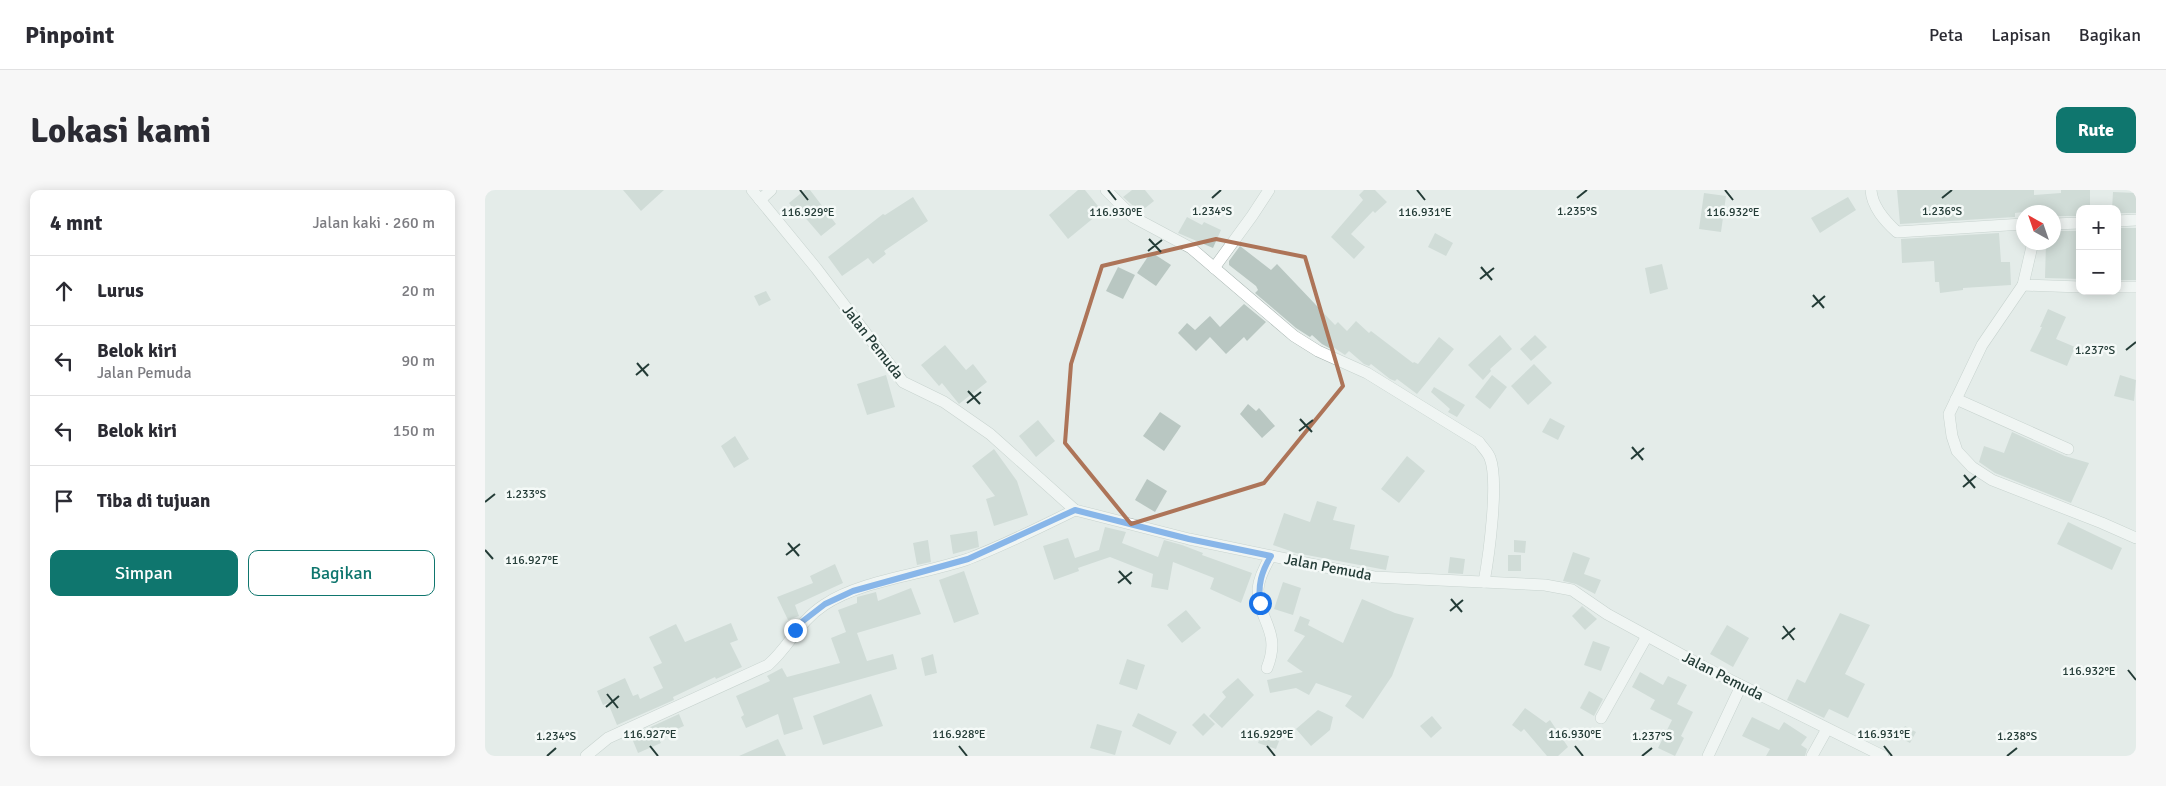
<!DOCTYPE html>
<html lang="id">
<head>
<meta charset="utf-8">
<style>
  body { margin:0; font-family:Signika,sans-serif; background:#f7f7f7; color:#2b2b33 }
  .controls { position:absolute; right:15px; top:15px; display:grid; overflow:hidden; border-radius:10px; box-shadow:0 2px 12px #0003 }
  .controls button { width:45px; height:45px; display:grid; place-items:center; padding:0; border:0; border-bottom:1px solid #e1e1e2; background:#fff; color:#2b2b33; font:25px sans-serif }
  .compass { position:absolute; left:1531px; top:15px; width:45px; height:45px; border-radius:50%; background:#fff; box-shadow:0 2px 12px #0003; rotate:320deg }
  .stop { position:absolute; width:15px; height:15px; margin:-11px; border:4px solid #1a73e8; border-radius:50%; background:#fff }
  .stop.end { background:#1a73e8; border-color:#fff; box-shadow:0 1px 5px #0008 }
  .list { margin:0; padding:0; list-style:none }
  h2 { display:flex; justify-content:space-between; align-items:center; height:65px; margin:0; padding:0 20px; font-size:21px }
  h2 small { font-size:16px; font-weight:400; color:#7c7c81 }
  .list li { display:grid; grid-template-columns:32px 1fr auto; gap:15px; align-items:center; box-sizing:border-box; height:70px; padding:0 20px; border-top:1px solid #e1e1e2 }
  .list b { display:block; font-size:19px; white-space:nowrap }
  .list p { margin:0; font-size:16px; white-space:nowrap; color:#7c7c81 }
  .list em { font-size:16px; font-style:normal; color:#7c7c81 }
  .actions { display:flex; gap:10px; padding:15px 20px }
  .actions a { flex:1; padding:11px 0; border:1px solid #0f766e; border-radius:10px; text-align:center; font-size:18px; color:#0f766e }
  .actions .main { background:#0f766e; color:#fff }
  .icon { flex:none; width:28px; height:28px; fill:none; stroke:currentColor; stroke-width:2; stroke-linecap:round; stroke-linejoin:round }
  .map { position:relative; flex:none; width:1651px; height:566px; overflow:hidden; border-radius:10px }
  header { display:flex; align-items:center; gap:30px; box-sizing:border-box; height:70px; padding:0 25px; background:#fff; border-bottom:1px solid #e1e1e2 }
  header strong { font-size:24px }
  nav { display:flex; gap:28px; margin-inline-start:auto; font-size:18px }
  .intro { display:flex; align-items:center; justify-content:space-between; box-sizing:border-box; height:120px; padding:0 30px }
  h1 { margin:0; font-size:35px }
  .button { padding:12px 22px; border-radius:10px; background:#0f766e; color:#fff; font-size:18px; font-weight:700 }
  main { display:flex; gap:30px; padding:0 30px }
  aside { flex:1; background:#fff; border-radius:10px; box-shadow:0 2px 12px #0003 }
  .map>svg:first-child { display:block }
</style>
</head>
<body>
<header>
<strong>Pinpoint</strong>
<nav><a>Peta</a><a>Lapisan</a><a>Bagikan</a></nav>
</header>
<div class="intro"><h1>Lokasi kami</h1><a class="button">Rute</a></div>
<main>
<aside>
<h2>4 mnt<small>Jalan kaki · 260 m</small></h2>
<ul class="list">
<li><svg class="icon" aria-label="ahead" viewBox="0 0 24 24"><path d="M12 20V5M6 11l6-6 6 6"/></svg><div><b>Lurus</b></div><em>20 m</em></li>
<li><svg class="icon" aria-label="left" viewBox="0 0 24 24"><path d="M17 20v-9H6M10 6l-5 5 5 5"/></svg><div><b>Belok kiri</b><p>Jalan Pemuda</p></div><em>90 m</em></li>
<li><svg class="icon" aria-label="left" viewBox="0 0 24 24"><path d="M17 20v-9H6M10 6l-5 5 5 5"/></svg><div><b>Belok kiri</b></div><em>150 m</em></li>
<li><svg class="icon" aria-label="arrive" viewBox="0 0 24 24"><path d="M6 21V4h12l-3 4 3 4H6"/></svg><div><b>Tiba di tujuan</b></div></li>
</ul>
<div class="actions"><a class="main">Simpan</a><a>Bagikan</a></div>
</aside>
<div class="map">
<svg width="1651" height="566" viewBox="0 0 1651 566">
  <rect width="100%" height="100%" fill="#e4ece9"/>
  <g fill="#b9c7c2">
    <polygon points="138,0 179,0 156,21"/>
    <polygon points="320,0 325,0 351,34 336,46 317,24 314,26 304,13"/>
    <polygon points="593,0 600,0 617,21 583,49 564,25"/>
    <polygon points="647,0 660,0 669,11 655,22 638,7"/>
    <polygon points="879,0 890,0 902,12 890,23 888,21 866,44 880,57 869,69 846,47 878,10 874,5"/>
    <polygon points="1412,0 1549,0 1549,5 1576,3 1576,0 1605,0 1605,19 1595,19 1595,26 1568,26 1568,22 1564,21 1538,22 1530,23 1530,27 1415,34"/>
    <polygon points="1628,2 1651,3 1651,23 1632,23 1632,19 1627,19"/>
    <polygon points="1219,3 1241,6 1236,42 1214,39"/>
    <polygon points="428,7 443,31 399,61 401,64 388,74 383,68 357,86 343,67 398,24 400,25"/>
    <polygon points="1363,7 1371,20 1335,43 1326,28"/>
    <polygon points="702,27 717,35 719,32 736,40 728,58 693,43"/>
    <rect x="1632" y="38" width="19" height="52"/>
    <polygon points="1568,41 1595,41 1595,89 1560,88 1561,52 1568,52"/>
    <polygon points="950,43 968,53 961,66 943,57"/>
    <polygon points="1514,43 1516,72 1525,72 1526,95 1478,98 1478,100 1455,103 1454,92 1450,92 1449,71 1417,73 1416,49"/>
    <polygon points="755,56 786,80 792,74 850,135 853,132 862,141 871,131 884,143 886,141 928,173 929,172 933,174 954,147 969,159 932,204 912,189 910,191 905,189 886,174 884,176 879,174 864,161 860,165 848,157 846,159 837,154 827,145 825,147 811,138 770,103 773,100 771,96 744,75 744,71"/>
    <polygon points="666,62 686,75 671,96 652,83"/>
    <polygon points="1177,74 1183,99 1165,104 1160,78"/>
    <polygon points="633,77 650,85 638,109 621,101"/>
    <polygon points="281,101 286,110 274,116 269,106"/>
    <polygon points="759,114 781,132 762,151 759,147 741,164 725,147 711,161 693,143 702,133 710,140 725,126 735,137"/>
    <polygon points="1563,119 1581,127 1571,149 1590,157 1582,176 1545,161 1557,137 1555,137"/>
    <polygon points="1015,145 1027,159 1005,179 1006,181 998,190 983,175"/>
    <polygon points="1050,145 1062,157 1046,171 1035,159"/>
    <polygon points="460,155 481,180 488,174 502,192 474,214 457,193 454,196 436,175"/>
    <polygon points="1049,174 1067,193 1043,215 1026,196"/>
    <polygon points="401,185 410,217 382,225 372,194"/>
    <polygon points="1007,185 1022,197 1005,219 990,207"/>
    <polygon points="1635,185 1651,190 1649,211 1629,206"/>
    <polygon points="949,197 980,215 972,227 963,222 965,219 946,202"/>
    <polygon points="763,214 771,221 774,218 790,236 777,248 755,224"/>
    <polygon points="675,222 696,236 679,261 658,246"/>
    <polygon points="1065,228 1080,236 1073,250 1057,242"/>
    <polygon points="553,230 570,251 551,267 534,246"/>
    <polygon points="1527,242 1580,266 1604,273 1586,313 1510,283 1494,272 1499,256 1519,263"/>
    <polygon points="250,246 264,269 249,278 236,256"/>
    <polygon points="509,259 532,291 543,325 509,336 501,309 510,306 487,276"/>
    <polygon points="922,266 940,281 914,313 896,299"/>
    <polygon points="662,289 682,301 670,322 650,310"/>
    <polygon points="832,311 852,317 848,330 870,335 865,359 904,366 901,380 811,363 788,355 799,323 825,332"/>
    <polygon points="1583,332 1637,358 1627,380 1572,354"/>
    <polygon points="620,337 641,342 637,353 673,367 679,350 697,355 718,363 717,365 767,383 756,413 725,399 729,388 688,372 683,400 666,397 668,384 625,367 593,378 594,381 569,390 558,356 583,348 590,368 614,360"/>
    <polygon points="492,341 494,357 468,364 465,345"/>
    <polygon points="443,350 446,372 432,375 428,353"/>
    <polygon points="1029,350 1041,351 1040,363 1029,362"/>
    <polygon points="1088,362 1105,368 1099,384 1116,390 1110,404 1091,394 1078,391"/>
    <rect x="1023" y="365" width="13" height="16"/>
    <polygon points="965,367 980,369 978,384 963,383"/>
    <polygon points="350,374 358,393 310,415 314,426 303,430 292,407 328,393 325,386"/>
    <polygon points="479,381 494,424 469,433 454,390"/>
    <polygon points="798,392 816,398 808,425 789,419"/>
    <polygon points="426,398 436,424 372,443 382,471 408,464 412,479 308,508 318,539 299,545 293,524 261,538 256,527 259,525 251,506 285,491 282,486 297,478 302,487 355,473 346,448 361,442 353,420 372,413 372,407 391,402 393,411"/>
    <polygon points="877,409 910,423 929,428 907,486 878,529 860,516 867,506 831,493 824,505 811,498 785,503 782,490 818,482 802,471 820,446 809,441 815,426 825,430 823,435 858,453"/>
    <polygon points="1097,416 1112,429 1100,440 1087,426"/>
    <polygon points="701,420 716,438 697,453 682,435"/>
    <polygon points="1355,423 1385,435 1360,484 1380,494 1363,528 1344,519 1339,528 1302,510 1312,489 1320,493"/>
    <polygon points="246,433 253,450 245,453 257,477 231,489 230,487 188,507 189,510 132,535 123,513 118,515 112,501 140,488 148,506 153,504 155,509 178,498 168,477 177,473 164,447 191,434 200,452"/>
    <polygon points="1242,435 1264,448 1248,477 1225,464"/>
    <polygon points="1108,451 1125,457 1116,481 1099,475"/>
    <polygon points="448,464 452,483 440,486 436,468"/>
    <polygon points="642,469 660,475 652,500 634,494"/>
    <polygon points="1155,482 1178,495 1183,486 1202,495 1192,514 1208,522 1196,546 1199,548 1190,566 1173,558 1187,530 1165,519 1170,510 1147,497"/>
    <polygon points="753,488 769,505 737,538 724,526 741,507 737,502"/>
    <polygon points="1104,501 1118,509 1109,526 1095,518"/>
    <polygon points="386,504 398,536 338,555 328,526"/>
    <polygon points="1040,518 1061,533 1065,530 1083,557 1073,566 1062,566 1039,539 1036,542 1027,535"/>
    <polygon points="833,520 848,527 845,540 826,556 811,539"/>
    <polygon points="653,523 692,542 685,555 647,536"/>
    <polygon points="719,523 730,534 718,546 707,535"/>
    <polygon points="194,524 199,536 173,547 176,553 153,563 146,546"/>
    <polygon points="947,526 957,538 946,548 935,536"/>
    <polygon points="1267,527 1294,540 1299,532 1322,547 1316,555 1322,559 1320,566 1281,566 1285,559 1257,546"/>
    <polygon points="612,534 637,541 630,565 605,558"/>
    <polygon points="1420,536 1431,542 1425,553 1414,547"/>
    <polygon points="778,540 796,546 791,559 773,553"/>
    <polygon points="293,549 301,566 254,566"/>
  </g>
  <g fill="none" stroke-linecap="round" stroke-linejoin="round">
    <g stroke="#a7b4b0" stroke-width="12">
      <g id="street">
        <polyline points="267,0 331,78 418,192 459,212 505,244 590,320 704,349 889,387 1060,395 1087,400 1122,424 1219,477 1398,566"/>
        <path d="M621,0L648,27L706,58L809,146L833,161L882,183L994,252C997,257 1003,262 1005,268C1014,291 1004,365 999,392"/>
        <path d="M1386,0C1387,17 1400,31 1412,42L1538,34"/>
        <polyline points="275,10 286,0"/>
        <polyline points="1632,31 1651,30"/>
        <polyline points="1568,34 1595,33"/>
        <polyline points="1548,52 1538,95 1595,97"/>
        <polyline points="729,78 767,26 784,0"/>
        <polyline points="1538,95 1497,155 1464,224 1467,246 1472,261 1487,277 1507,290 1617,333 1651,348"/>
        <polyline points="1632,97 1651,97"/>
        <polyline points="1471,209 1583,259"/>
        <path d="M782,478C797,441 773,431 773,399C774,387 780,376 786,366"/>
        <polyline points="1116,528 1162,446"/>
        <path d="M101,566L123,548L283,475C305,456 313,432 339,415C376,390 440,384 483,369C520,355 555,337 590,320"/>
        <polyline points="1223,566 1256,496"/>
        <polyline points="1327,566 1342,539"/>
      </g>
    </g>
    <use href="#street" stroke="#fff" stroke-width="11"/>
  </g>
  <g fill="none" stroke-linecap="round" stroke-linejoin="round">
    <path stroke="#1a73e8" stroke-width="6" d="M310,440L318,431L340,414L368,401L483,369L590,320L704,349L786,366C776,382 773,395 775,413"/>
  </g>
  <path d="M0 0H1651V566H0ZM731,49L820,67L858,196L779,293L646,334L580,253L586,174L617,76Z" fill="#e4ece9" fill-opacity=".55" fill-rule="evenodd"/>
  <path fill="none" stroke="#ad7458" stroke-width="4" stroke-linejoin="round" d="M731,49L820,67L858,196L779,293L646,334L580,253L586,174L617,76Z"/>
  <path fill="none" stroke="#243c37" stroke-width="2" d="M315,0L323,10M623,0L631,10M932,0L940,10M1240,0L1248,10M727,8L736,0M1092,8L1102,0M1457,8L1467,0M664,49L676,62M663,61L677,50M996,77L1007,90M995,89L1009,78M1328,105L1339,118M1327,117L1340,106M1641,160L1651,152M152,173L163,186M151,185L164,174M483,201L495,214M482,213L496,202M815,229L827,242M814,241L828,230M1147,257L1158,270M1146,269L1159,258M1479,285L1490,298M1478,297L1491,286M0,312L10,304M303,353L314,366M0,360L8,369M301,365L315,354M634,381L646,394M633,393L647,382M966,409L977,422M965,421L978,410M1298,436L1309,450M1297,449L1310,438M1643,480L1651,490M122,504L133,518M121,517L134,506M165,556L173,566M474,556L482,566M782,556L790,566M1090,556L1098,566M1399,556L1407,566M62,566L71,558M1157,566L1167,558M1522,566L1532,558"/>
  <g text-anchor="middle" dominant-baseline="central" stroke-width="5" stroke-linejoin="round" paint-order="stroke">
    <g font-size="15" fill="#243c37" stroke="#f4f9f7">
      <text transform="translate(388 152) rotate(52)">Jalan Pemuda</text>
      <text transform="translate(843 377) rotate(11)">Jalan Pemuda</text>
      <text transform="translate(1238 486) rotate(27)">Jalan Pemuda</text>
    </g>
  </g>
  <g font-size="12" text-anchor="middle" fill="#243c37" stroke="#f4f9f7" stroke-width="5" stroke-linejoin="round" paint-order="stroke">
    <text x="727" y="25">1.234°S</text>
    <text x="1092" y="25">1.235°S</text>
    <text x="1457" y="25">1.236°S</text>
    <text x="323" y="26">116.929°E</text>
    <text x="1248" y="26">116.932°E</text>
    <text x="631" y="26">116.930°E</text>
    <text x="940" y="26">116.931°E</text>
    <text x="1610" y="164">1.237°S</text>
    <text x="41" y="308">1.233°S</text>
    <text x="47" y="374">116.927°E</text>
    <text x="1604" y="485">116.932°E</text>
    <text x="165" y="548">116.927°E</text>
    <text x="474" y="548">116.928°E</text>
    <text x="782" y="548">116.929°E</text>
    <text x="1090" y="548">116.930°E</text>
    <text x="1399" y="548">116.931°E</text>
    <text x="71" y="550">1.234°S</text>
    <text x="1167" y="550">1.237°S</text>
    <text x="1532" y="550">1.238°S</text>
  </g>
</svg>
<div class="controls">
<button>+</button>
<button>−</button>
</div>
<svg class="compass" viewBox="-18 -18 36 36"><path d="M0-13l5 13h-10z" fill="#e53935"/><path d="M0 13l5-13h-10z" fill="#7c7c81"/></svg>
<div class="stop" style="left:775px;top:413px"></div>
<div class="stop end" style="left:310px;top:440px"></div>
</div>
</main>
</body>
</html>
